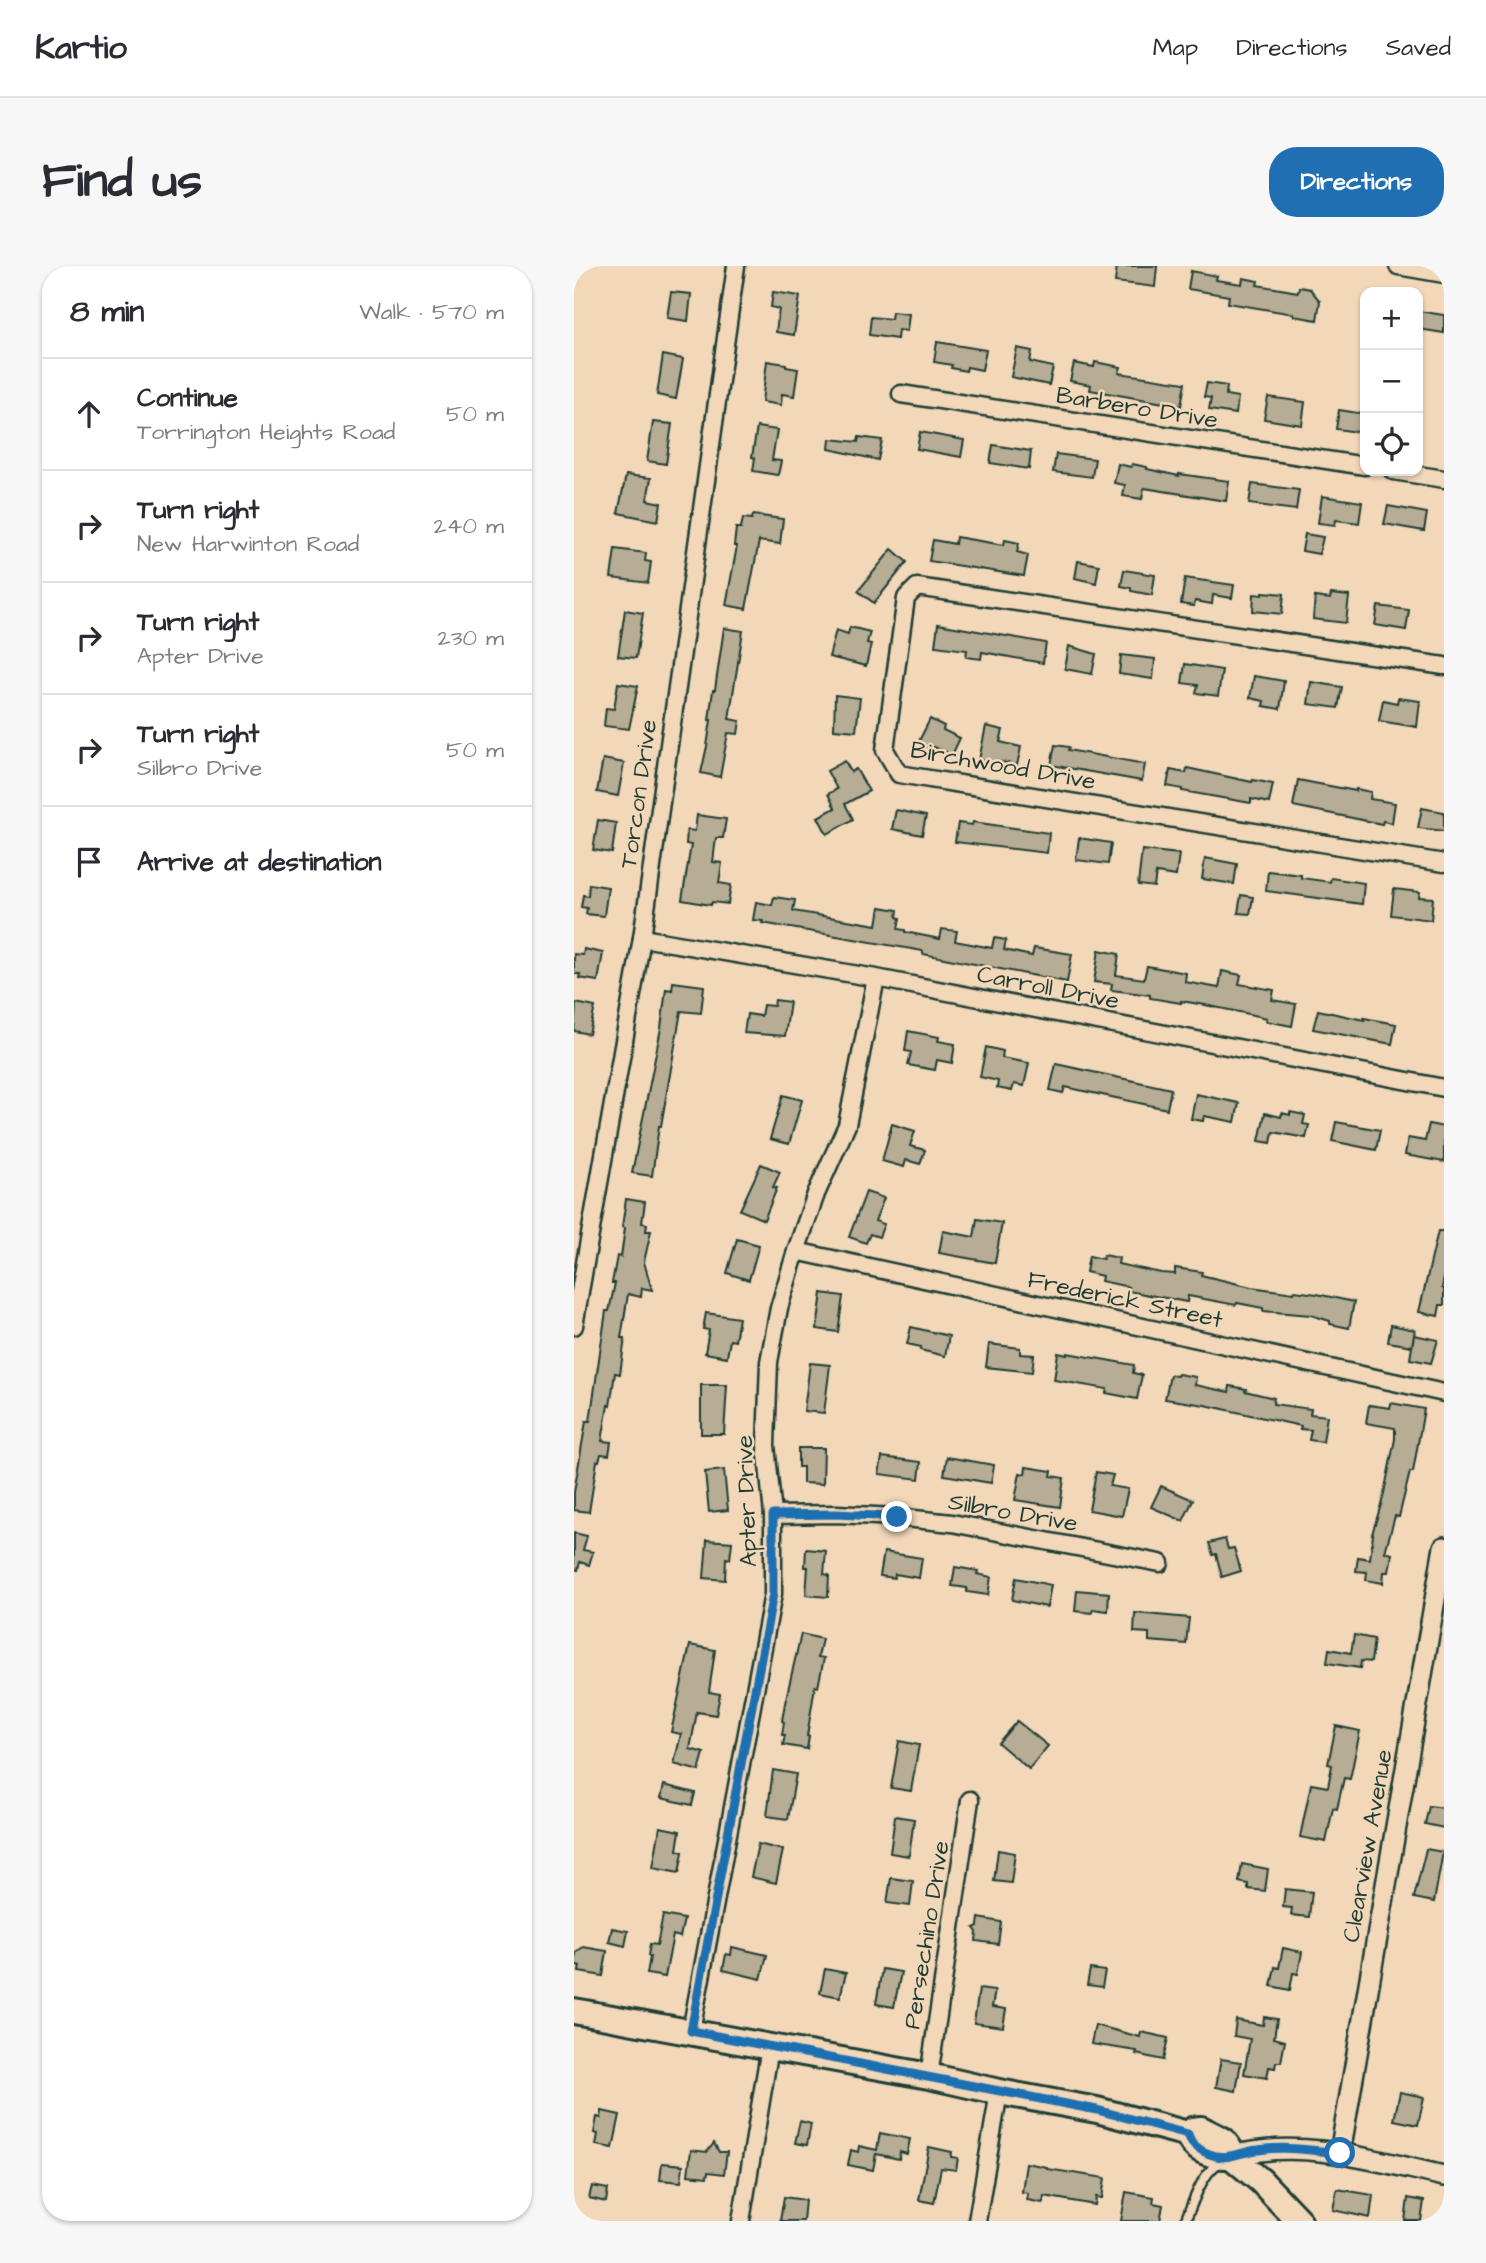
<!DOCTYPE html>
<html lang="en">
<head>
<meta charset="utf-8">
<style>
  body { margin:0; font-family:"Architects Daughter",sans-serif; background:#f7f7f7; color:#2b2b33 }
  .controls { position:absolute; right:21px; top:21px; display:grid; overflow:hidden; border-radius:14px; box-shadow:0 2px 5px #0004 }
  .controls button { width:63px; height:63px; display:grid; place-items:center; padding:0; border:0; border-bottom:2px solid #e1e1e2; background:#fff; color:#2b2b33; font:35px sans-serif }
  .stop { position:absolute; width:21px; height:21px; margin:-16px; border:5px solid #1f6fb2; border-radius:50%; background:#fff }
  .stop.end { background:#1f6fb2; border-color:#fff; box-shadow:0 2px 7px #0008 }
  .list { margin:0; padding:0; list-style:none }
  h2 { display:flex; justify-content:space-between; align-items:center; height:91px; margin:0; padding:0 28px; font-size:30px }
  h2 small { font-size:23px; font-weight:400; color:#7c7c81 }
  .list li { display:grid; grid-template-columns:46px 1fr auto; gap:21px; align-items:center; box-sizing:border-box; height:112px; padding:0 28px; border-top:2px solid #e1e1e2 }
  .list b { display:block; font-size:26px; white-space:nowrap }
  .list p { margin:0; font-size:23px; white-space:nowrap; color:#7c7c81 }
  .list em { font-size:23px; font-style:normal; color:#7c7c81 }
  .icon { flex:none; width:38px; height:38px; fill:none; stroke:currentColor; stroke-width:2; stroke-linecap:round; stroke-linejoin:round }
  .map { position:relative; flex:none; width:870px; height:1955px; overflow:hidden; border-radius:28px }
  header { display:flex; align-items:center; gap:42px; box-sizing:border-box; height:98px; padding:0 35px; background:#fff; border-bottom:2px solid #e1e1e2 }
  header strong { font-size:33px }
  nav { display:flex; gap:38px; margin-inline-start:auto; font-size:24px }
  .intro { display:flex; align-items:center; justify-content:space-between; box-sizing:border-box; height:168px; padding:0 42px }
  h1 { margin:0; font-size:49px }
  .button { padding:18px 32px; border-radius:28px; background:#1f6fb2; color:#fff; font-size:24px; font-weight:700 }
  main { display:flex; gap:42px; padding:0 42px }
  aside { flex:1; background:#fff; border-radius:28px; box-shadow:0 2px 5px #0004 }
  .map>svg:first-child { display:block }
</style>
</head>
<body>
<header>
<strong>Kartio</strong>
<nav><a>Map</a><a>Directions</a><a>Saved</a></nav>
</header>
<div class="intro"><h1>Find us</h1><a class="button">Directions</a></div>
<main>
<aside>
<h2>8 min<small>Walk · 570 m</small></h2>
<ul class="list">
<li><svg class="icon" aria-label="ahead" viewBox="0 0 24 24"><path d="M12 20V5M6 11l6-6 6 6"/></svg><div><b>Continue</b><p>Torrington Heights Road</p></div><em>50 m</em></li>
<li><svg class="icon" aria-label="right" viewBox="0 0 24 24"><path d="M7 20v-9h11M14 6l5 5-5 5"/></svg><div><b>Turn right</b><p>New Harwinton Road</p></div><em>240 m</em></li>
<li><svg class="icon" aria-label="right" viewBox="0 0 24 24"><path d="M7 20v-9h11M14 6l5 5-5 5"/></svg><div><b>Turn right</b><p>Apter Drive</p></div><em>230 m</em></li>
<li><svg class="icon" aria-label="right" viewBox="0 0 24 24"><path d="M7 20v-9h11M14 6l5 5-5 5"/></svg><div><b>Turn right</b><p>Silbro Drive</p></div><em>50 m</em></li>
<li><svg class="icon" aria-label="arrive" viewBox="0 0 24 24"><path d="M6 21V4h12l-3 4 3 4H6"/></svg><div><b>Arrive at destination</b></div></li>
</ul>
</aside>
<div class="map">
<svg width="870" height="1955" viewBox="0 0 870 1955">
  <rect width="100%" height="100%" fill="#f2d7b9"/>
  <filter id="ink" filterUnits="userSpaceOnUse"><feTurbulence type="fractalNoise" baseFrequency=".0143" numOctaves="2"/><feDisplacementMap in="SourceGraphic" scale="14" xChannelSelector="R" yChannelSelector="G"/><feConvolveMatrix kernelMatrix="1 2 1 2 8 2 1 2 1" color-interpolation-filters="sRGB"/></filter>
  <g filter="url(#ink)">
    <g fill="#b7ac94" stroke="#1f3d34" stroke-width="2">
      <polygon points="543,0 583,0 581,21 541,16"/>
      <polygon points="617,5 643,10 642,14 668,18 669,12 684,15 683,19 724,26 725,21 736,23 746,35 743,54 720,50 720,48 654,37 655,30 614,23"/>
      <polygon points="97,26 117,28 114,55 93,52"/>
      <polygon points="199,26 226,30 220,69 202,66 205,43 197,41"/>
      <polygon points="844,45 870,49 870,67 844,63"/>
      <polygon points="318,46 335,48 333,65 324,64 323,73 295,69 297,51 317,53"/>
      <polygon points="363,76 412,84 408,104 393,101 392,105 377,102 378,99 360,96"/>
      <polygon points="443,82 458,85 456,96 479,101 475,119 437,111"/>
      <polygon points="89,89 109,93 102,133 83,129"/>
      <polygon points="193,95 212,98 212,101 224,103 220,130 208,128 207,139 188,136"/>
      <polygon points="521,96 547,101 545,107 611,117 607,140 516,124 517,119 496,115 500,97 520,101"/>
      <polygon points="633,117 653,120 652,129 664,131 662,148 635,144 637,132 630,131"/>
      <polygon points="694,131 731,136 728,159 690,153"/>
      <polygon points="765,144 791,148 791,167 762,163"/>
      <polygon points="79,156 98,158 92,198 73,195"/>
      <polygon points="183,161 203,164 198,194 207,195 204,209 179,205 181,192 178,191"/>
      <polygon points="346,166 390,174 387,191 343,183"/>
      <polygon points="285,171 308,174 304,194 255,183 256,173 284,176"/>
      <polygon points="419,179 457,185 455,203 416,197"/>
      <polygon points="482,188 521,193 518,211 479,206"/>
      <polygon points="544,198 557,201 558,198 573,201 573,203 605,210 605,208 655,215 652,235 570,222 568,233 549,230 551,219 540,217"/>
      <polygon points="52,209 77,212 73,234 87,237 84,255 44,247"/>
      <polygon points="678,218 725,224 722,244 675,238"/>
      <polygon points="748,230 788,236 785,257 762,254 761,259 744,257"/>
      <polygon points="814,240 853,247 850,265 810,258"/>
      <polygon points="179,249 209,253 206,278 185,275 172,343 152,339 163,280 160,280 162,262 167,262 169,252 178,253"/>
      <polygon points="731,268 749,271 745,288 728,285"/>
      <polygon points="382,271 430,279 431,274 445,277 443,286 454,289 450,310 355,295 359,274 381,278"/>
      <polygon points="41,283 72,287 71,295 77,296 74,317 37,312"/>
      <polygon points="318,283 333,296 300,337 284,325"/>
      <polygon points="504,295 525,299 522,317 501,312"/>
      <polygon points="550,304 581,309 578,329 557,325 557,322 547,320"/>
      <polygon points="611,312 660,319 658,332 639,329 638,338 621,335 620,340 607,338"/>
      <polygon points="689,326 710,328 708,348 679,345 680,328 689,329"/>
      <polygon points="757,328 775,330 772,357 739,353 741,331 756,333"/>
      <polygon points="804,340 835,344 832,364 801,359"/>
      <polygon points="51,344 69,347 62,392 44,390"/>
      <polygon points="364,358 472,377 469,397 408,386 407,393 392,391 393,384 361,380"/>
      <polygon points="276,361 296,366 293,377 297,378 292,400 255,391 262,364 274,368"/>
      <polygon points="150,362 169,365 155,453 166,455 164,468 154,467 146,511 127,507 133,480 137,454 135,454 139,424 141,424"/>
      <polygon points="495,380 522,388 518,408 491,403"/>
      <polygon points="547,389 581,393 579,413 545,408"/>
      <polygon points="611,398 648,404 644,430 622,427 624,419 608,417"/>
      <polygon points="680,410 710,415 706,443 689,440 690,435 676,432"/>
      <polygon points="737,416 768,421 764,442 734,438"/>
      <polygon points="44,417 64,420 55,463 30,460 32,442 40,443"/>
      <polygon points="261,429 286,432 282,465 260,463"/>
      <polygon points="824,432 846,435 843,461 805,455 809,434 823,437"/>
      <polygon points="356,453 370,460 369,464 386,472 378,489 360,481 358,483 344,477"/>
      <polygon points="412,460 429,464 426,476 447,481 443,499 422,495 422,498 405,494"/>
      <polygon points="481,479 495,481 494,484 571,498 568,515 477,499"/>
      <polygon points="29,493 50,497 44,530 23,526"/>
      <polygon points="271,495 277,506 282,503 295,525 271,538 279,553 253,568 244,551 261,542 254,528 263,523 253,505"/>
      <polygon points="613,502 678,516 679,514 699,518 695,537 677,533 677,537 608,525 608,523 593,520 596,504 612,507"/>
      <polygon points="724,514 782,525 782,523 797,526 796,533 821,537 818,557 809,555 808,558 719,540"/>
      <polygon points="848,542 870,546 870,565 844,562"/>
      <polygon points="322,544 352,550 348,569 318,563"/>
      <polygon points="123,549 152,553 149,572 142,572 139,596 148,597 145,617 157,619 154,638 138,636 137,639 108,634 117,579 112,578 113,564 121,565"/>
      <polygon points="24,554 42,557 38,587 19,584"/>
      <polygon points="399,556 475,567 473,587 381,576 384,557 398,559"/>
      <polygon points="505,572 537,577 534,598 502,594"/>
      <polygon points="568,584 605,588 602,610 582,607 580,621 564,619"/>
      <polygon points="631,592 663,598 660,618 628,613"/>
      <polygon points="694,605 727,609 727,612 756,616 757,612 790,617 788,638 692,625"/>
      <polygon points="15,618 34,621 30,650 12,648 13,642 7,641 9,629 14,630"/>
      <polygon points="820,623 846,626 845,631 859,632 857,654 817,649"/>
      <polygon points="667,629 679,631 676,648 664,647"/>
      <polygon points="200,631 221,634 219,645 303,659 306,641 324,644 323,651 326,652 324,663 331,664 331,666 366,673 368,663 383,665 381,675 418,682 420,672 432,674 430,684 458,690 460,682 498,688 493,716 349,688 349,685 188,657 189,655 179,654 182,636 198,639"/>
      <polygon points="10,683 29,687 24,715 5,712 6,708 0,708 0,688 9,689"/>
      <polygon points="525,684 545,688 542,709 570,713 573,700 612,707 611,716 645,722 648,705 667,709 665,718 700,724 698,734 722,738 718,760 692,755 693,752 680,749 631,739 607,735 607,737 576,732 576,729 537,724 538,718 520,716"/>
      <polygon points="99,716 130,720 127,747 107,745 87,860 85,860 78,910 58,907 87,762 92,723 98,724"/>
      <polygon points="201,734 216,736 211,770 170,767 173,748 187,750 189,739 200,740"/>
      <polygon points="2,737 21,741 15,768 0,765"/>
      <polygon points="744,744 790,754 790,752 822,758 818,778 739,763"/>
      <polygon points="334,765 365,771 364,775 381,778 378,797 363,794 361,804 334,799 337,786 331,785"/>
      <polygon points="412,781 429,785 428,792 455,797 450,820 440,818 438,825 423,822 424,815 406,811"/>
      <polygon points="482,798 597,823 593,843 491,821 489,827 476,824"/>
      <polygon points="622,828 665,837 661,856 630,850 629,855 617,853"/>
      <polygon points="209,829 228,834 215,878 196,873"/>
      <polygon points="716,846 731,849 729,858 735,859 732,872 699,866 697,877 685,875 691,847 707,851 708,847 716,849"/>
      <polygon points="762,856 806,864 802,884 758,875"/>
      <polygon points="318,858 341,865 336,880 351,884 346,898 332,894 330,901 308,895"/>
      <polygon points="855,858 870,861 870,896 831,889 834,872 851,875"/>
      <polygon points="187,898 206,906 199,921 203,922 190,954 166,944"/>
      <polygon points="292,926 310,932 301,955 310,958 305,971 296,968 292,977 275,971"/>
      <polygon points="52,933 71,936 68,957 73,958 72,965 77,965 70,996 78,1024 68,1022 67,1031 54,1028 47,1072 51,1072 46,1108 41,1107 36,1140 34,1139 28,1175 37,1176 35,1189 27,1188 25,1195 23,1195 15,1246 0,1244 0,1226 12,1155 16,1155 32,1045 35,1045 41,1017 38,1017 43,990 47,991 51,962 48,961"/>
      <polygon points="403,953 428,957 421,997 365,987 369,965 400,971"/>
      <polygon points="864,965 870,965 870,1012 868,1022 870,1023 870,1039 866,1039 864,1050 845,1046"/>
      <polygon points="163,973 185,979 175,1014 153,1007"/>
      <polygon points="530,989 545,992 544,998 587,1007 601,1008 601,1002 628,1006 627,1009 677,1021 720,1027 721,1025 743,1028 780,1036 775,1062 756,1058 756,1055 737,1049 689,1045 689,1042 663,1037 662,1039 614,1030 613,1036 554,1025 555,1021 527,1015 528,1010 512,1006 515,990 529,993"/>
      <polygon points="248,1027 269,1030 264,1066 243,1063"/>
      <polygon points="132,1047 165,1052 161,1075 156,1074 153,1091 131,1087 135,1064 129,1063"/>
      <polygon points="817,1059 841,1064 838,1080 814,1076"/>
      <polygon points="337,1061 375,1070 371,1090 346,1084 347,1081 333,1078"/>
      <polygon points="840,1069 864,1074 857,1097 836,1093"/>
      <polygon points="415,1078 446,1082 446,1088 460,1089 458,1106 412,1101"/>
      <polygon points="484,1087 493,1089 493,1087 560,1099 559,1107 568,1109 563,1133 532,1127 533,1123 480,1114"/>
      <polygon points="236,1097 256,1099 250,1147 230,1145"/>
      <polygon points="604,1108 622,1111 621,1119 655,1126 656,1120 672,1123 671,1125 700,1132 699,1138 737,1143 736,1148 753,1150 749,1176 735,1174 737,1164 726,1163 727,1160 631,1139 591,1133 596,1109 603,1110"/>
      <polygon points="127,1119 153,1119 150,1168 127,1168"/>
      <polygon points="817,1137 850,1143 839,1206 836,1206 825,1251 821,1250 811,1286 818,1288 815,1306 810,1306 809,1317 792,1314 793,1306 782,1305 784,1291 796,1293 799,1268 798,1268 809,1232 821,1173 821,1162 792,1157 795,1139 816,1142"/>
      <polygon points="224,1182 250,1182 249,1218 229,1217 229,1201 224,1201"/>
      <polygon points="308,1191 347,1196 345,1213 305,1208"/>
      <polygon points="373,1191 420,1199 417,1217 370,1209"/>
      <polygon points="452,1201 478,1205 477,1210 490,1212 486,1241 441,1234 446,1207 451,1208"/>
      <polygon points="150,1204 154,1244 135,1246 131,1206"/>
      <polygon points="522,1206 539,1209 536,1220 554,1223 548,1250 515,1244"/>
      <polygon points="587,1220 619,1234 609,1255 577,1241"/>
      <polygon points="0,1267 13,1270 9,1284 19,1286 15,1299 6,1296 4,1304 0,1303"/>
      <polygon points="651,1273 654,1283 660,1282 667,1305 648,1311 642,1288 639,1289 635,1277"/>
      <polygon points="133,1274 158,1276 156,1293 152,1292 151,1314 130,1312"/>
      <polygon points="232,1283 252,1285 250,1308 255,1309 254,1331 232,1329 234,1301 231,1301"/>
      <polygon points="310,1286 348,1292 345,1312 321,1308 320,1312 306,1310"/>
      <polygon points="381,1301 404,1305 403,1308 417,1311 414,1329 393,1326 393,1322 378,1320"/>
      <polygon points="442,1312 477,1319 473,1341 438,1334"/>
      <polygon points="503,1324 535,1327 534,1345 519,1343 518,1347 501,1345"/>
      <polygon points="561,1347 615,1352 612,1378 575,1375 575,1367 560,1366"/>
      <polygon points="227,1368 248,1373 244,1391 250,1392 244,1421 241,1420 233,1470 235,1470 233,1483 209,1479 211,1469 208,1469 210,1456 208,1455 211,1437"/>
      <polygon points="780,1369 800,1373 797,1396 787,1395 786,1402 753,1397 755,1383 777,1387"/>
      <polygon points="116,1379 141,1384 135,1426 146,1428 142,1449 123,1446 116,1483 130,1487 125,1505 100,1498 107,1468 97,1466"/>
      <polygon points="443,1455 474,1480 455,1503 424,1477"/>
      <polygon points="762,1460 786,1465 776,1513 770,1512 763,1543 759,1542 752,1576 726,1571 737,1518 754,1521 758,1499 754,1498"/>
      <polygon points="325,1475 345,1479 337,1525 317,1522"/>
      <polygon points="199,1504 222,1508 214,1553 193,1550"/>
      <polygon points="90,1519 121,1527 118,1539 87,1532"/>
      <polygon points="855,1540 870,1542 870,1562 851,1558"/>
      <polygon points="321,1550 340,1553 335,1590 316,1587"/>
      <polygon points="86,1561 106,1565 103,1584 109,1586 105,1607 79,1602"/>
      <polygon points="184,1578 209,1584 202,1617 177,1611"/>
      <polygon points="852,1583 869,1586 860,1636 840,1632"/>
      <polygon points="424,1584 441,1587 437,1617 420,1615"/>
      <polygon points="668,1598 694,1603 691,1625 674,1623 674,1618 665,1616"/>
      <polygon points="317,1612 339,1615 336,1640 313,1637"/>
      <polygon points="711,1623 738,1626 735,1651 717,1649 718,1642 709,1641"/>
      <polygon points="89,1649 110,1653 106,1671 99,1669 91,1711 73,1708 76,1691 74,1690 76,1678 83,1679"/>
      <polygon points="405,1652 427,1656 424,1678 402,1675 403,1666 400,1662 404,1660"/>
      <polygon points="38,1662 54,1665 51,1680 35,1676"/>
      <polygon points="9,1681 33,1685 29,1710 5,1706 6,1700 0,1698 2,1687"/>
      <polygon points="158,1681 193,1689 187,1713 149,1704 152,1688 157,1689"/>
      <polygon points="709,1682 728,1686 724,1708 719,1707 716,1724 697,1720 701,1701 705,1702"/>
      <polygon points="251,1703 272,1707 266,1731 246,1727"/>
      <polygon points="308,1703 327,1706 320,1741 302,1738"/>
      <polygon points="516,1703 531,1705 528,1721 513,1719"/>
      <polygon points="405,1723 421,1725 418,1741 432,1743 429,1761 400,1757"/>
      <polygon points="690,1751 703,1753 700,1772 711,1775 707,1796 702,1796 701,1802 695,1801 693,1812 670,1808 676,1773 660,1770 662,1754 689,1759"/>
      <polygon points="521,1759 566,1771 567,1766 594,1772 589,1794 562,1788 563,1785 517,1778"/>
      <polygon points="647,1793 667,1796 662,1825 642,1821"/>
      <polygon points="826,1826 850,1831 844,1859 820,1854"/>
      <polygon points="28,1845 46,1849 39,1882 22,1879 24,1868 20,1867 23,1851 27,1852"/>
      <polygon points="226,1855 237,1858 233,1879 221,1877"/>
      <polygon points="306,1867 336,1873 333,1888 326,1886 325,1893 302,1888 299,1904 274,1899 277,1884 284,1886 285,1880 303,1884"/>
      <polygon points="140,1877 145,1886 153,1886 150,1908 134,1906 133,1911 114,1909 117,1884 133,1886"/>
      <polygon points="355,1881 378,1886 377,1891 384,1892 382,1904 367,1902 360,1937 345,1934"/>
      <polygon points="88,1897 109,1899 107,1916 86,1914"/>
      <polygon points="452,1897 473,1901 473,1903 531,1912 528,1932 522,1931 521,1939 470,1930 469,1937 453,1934 454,1927 448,1926"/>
      <polygon points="18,1920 34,1923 32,1936 15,1932"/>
      <polygon points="763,1923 799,1929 796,1952 759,1944"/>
      <polygon points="552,1926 580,1931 579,1937 589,1939 586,1955 547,1955"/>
      <polygon points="210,1931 231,1934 229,1955 206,1955"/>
      <polygon points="834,1932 850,1935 847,1955 831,1955"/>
    </g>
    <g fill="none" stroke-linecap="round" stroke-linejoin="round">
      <g stroke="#1f3d34" stroke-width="13">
        <path id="service" d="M611,1955C620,1935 628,1905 648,1895"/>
      </g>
      <g stroke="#1f3d34" stroke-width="21">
        <g id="minor">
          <polyline points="824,0 870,8"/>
          <polyline points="327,128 791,200"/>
          <polyline points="819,205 870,213"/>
          <polyline points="870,400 343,321 332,332 311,484 325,508 870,597"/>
          <polyline points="68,672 302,712 870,822"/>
          <polyline points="222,985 870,1127"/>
          <polyline points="0,1060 68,672 162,0"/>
          <polyline points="199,1249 262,1248 322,1251 378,1257 586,1297"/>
          <polyline points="117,1765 199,1328 199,1249 192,1179 195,1096 205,1042 222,985 242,928 273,859 302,712"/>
          <polyline points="355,1810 396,1534"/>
          <polyline points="167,1955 196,1781"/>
          <polyline points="403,1955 425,1826"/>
        </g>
      </g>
      <g stroke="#1f3d34" stroke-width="24">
        <g id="tertiary">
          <polyline points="766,1887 870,1281"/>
          <path d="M657,1890C731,1872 798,1894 870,1910"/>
        </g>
      </g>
      <g stroke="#1f3d34" stroke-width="30">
        <g id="primary">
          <polyline points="0,1745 355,1810 425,1826 523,1844 614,1868 619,1864 627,1863 649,1874 655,1882 657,1890 687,1915 725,1955"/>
          <path d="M614,1868C619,1885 640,1891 657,1890"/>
        </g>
      </g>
      <use href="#service" stroke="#f2d7b9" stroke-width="8"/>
      <use href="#minor" stroke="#f2d7b9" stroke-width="16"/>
      <use href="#tertiary" stroke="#f2d7b9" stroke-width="19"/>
      <use href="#primary" stroke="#f2d7b9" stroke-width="24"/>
    </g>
  </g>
  <g fill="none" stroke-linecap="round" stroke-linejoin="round" filter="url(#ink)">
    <path stroke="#1f6fb2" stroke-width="9" d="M323,1251L262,1248L199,1249V1328L117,1765L523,1844L614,1868C617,1880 630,1887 642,1890C657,1893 670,1885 684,1884C711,1880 739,1884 766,1887"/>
  </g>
  <g text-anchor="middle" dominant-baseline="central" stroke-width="5" stroke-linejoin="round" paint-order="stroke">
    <g font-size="24" fill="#1f3d34" stroke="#f2d7b9">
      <text transform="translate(563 142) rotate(9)">Barbero Drive</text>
      <text transform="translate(429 500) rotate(10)">Birchwood Drive</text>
      <text transform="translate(65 528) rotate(-82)">Torcon Drive</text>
      <text transform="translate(474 722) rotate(11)">Carroll Drive</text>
      <text transform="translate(551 1034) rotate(12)">Frederick Street</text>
      <text transform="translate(173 1235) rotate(-92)">Apter Drive</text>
      <text transform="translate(439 1247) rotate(10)">Silbro Drive</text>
      <text transform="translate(794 1580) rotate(-80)">Clearview Avenue</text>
      <text transform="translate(353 1669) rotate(-81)">Persechino Drive</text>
    </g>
  </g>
</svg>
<div class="controls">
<button>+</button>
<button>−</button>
<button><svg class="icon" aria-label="locate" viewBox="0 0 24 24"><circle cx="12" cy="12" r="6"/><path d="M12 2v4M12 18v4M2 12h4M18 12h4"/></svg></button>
</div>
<div class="stop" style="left:766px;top:1887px"></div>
<div class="stop end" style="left:323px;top:1251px"></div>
</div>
</main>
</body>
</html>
